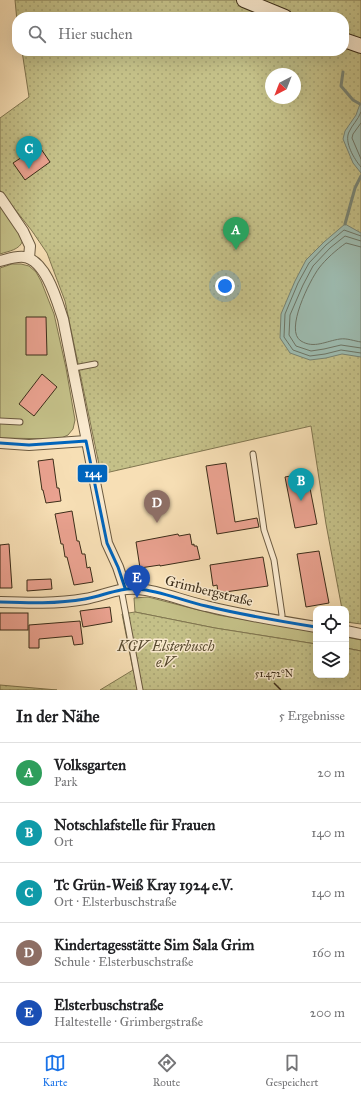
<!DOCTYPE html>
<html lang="de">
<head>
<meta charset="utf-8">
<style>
  body { margin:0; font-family:"IM FELL Great Primer",serif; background:#f2f2f2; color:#202124 }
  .controls { position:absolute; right:12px; bottom:12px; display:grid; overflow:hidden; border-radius:8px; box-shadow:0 4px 16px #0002 }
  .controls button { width:36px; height:36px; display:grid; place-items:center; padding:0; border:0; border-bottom:1px solid #e0e0e0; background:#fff; color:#202124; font:20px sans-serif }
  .compass { position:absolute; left:265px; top:68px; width:36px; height:36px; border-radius:50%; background:#fff; box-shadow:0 4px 16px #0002; rotate:222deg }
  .you { position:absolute; left:225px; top:286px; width:14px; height:14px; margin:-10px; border:3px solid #fff; border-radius:50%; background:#1a73e8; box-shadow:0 0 0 6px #1a73e833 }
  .badge { display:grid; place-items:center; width:26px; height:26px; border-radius:50%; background:#1a73e8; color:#fff; font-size:13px; font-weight:700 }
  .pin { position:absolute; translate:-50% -33px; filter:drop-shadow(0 1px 2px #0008) }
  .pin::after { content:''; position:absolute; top:21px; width:14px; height:12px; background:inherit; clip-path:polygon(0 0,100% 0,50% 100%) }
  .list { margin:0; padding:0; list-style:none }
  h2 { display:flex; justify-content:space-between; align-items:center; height:52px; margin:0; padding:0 16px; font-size:17px }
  h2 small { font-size:13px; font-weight:400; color:#757577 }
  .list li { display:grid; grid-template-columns:26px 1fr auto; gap:12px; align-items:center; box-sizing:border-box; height:60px; padding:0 16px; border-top:1px solid #e0e0e0 }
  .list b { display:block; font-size:15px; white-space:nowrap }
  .list p { margin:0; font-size:13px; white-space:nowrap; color:#757577 }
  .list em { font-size:13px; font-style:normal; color:#757577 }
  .icon { flex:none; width:22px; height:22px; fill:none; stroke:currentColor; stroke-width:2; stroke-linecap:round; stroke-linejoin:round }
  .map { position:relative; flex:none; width:361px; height:690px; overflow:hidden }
  .search { position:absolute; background:#fff; box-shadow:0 4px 16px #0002; left:12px; right:12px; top:12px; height:44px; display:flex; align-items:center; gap:10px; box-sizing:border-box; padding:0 14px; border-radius:16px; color:#757577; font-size:15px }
  .sheet { height:352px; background:#fff }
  nav { display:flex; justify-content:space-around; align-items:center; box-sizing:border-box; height:56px; border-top:1px solid #e0e0e0; background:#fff; font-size:11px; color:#757577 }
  nav a { display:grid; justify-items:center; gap:2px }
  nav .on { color:#1a73e8 }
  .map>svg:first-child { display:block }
</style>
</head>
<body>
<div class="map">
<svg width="361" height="690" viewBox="0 0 361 690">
  <defs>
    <pattern id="park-dots" width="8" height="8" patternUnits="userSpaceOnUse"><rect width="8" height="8" fill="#c4c088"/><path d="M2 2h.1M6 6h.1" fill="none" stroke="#a9a575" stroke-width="1.8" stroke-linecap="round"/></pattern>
  </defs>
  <rect width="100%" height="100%" fill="#f7dfb5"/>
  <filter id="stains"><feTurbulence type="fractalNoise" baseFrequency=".005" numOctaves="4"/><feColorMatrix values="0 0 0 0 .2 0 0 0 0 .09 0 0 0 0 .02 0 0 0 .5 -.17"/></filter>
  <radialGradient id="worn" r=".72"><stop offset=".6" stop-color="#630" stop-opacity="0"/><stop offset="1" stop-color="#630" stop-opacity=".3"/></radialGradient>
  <g fill="#c4c088" stroke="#807650">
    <path d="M0,203L23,240C20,250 9,251 0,254Z"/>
    <polygon points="12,264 21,264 29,266 36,272 41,281 54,314 66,368 75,420 73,429 68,435 59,439 0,438 0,268"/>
    <polygon points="148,597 218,615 316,632 316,644 215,628 135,612 134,598"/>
    <polygon points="346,637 361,640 361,651 346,648"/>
  </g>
  <g fill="url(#park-dots)" stroke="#807650" fill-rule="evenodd">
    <path d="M15,0H361V624L346,622V609H342L326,524L311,426L101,474L65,301L47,253L32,231L0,190V118L29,97L22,51H344V17H17V21ZM271,74H295V98H271Z"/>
    <polygon points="135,612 215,628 316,644 316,675 346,675 346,648 361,651 361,690 100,690 133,670 122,614"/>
    <polygon points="0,685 57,690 0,690"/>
  </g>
  <g fill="#9dbcb1" stroke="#768374">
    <polygon points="360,104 361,104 361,173 353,163 343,139 345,131 356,115"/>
    <polygon points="345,224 361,233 361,357 342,354 326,358 310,360 290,353 280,338 281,314 295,281 306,260 324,242"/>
  </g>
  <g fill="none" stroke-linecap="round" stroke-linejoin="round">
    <g stroke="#6c7465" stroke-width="1">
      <path d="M361,112C358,120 352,125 349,132C344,142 354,159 361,167"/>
      <polyline points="361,123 353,134 352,138 361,159"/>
      <polyline points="361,236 344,230 326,245 309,263 298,283 285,314 284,337 293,350 310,356 325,354 341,350 361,353"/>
      <polyline points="361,241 345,236 330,248 313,266 303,285 290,315 289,335 296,346 311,351 324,349 341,345 361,348"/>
      <path d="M361,247L346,243C336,250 326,259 319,268C310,280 284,331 301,341C314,349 326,341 340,339C347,338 354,341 361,342"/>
    </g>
    <g stroke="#768374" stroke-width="3">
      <polyline points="343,72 341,86 353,100 360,104"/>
      <polyline points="345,224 355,188 361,176"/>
    </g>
  </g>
  <g fill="#eaa290" stroke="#3c2d19">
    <polygon points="39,146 50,162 25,180 13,163"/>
    <polygon points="26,317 46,317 47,355 26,355"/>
    <polygon points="42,374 57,387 34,416 19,404"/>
    <polygon points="53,459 57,488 59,488 61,501 46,503 43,490 42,490 38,461"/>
    <polygon points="226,463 235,522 257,518 259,527 217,534 206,466"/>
    <polygon points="307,473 317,524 295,528 285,477"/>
    <polygon points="72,511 77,541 79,541 82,554 85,554 87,568 90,567 93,582 74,585 67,557 65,557 63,544 61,544 55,514"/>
    <polygon points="178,534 179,536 190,534 192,545 194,544 194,546 197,546 200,559 160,566 160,565 140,568 136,542"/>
    <polygon points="9,544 12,588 0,588 0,545"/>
    <polygon points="319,551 329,603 306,607 297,554"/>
    <polygon points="263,557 268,586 218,593 217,585 213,586 210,565"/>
    <polygon points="51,579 52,589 27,591 27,580"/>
    <polygon points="110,607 112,622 83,627 80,611"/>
    <rect x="0" y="613" width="28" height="17"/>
    <polygon points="80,621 83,644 74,645 72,636 39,639 39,648 29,648 29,625"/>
  </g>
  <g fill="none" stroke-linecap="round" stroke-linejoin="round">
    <g stroke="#6b5a40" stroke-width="7">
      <g id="lane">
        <polyline points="74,368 95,364"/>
        <polyline points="0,421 20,422"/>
        <polyline points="253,454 264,530 274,560 282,615 281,621"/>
        <polyline points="121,589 140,690"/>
      </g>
    </g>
    <g stroke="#6b5a40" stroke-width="12">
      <g id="street">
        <polyline points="0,197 23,231 30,246 29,258"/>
        <path d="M0,261C8,259 16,256 24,257C46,260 57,301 63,319L107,543L118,567L125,588"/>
        <polyline points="0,443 29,445 86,441"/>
        <path d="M0,602C28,603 57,604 85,599C103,596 119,587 138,589C161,591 183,601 206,606C242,615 279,621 316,627"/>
        <polyline points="346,631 361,634"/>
      </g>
    </g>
    <g stroke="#3c2d19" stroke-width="16">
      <g id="secondary">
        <polyline points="244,0 285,17"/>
        <polyline points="344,40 361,46"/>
      </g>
    </g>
    <use href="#lane" stroke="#faeacf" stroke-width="5"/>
    <use href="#street" stroke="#faeacf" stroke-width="10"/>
    <use href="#secondary" stroke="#faeacf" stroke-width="14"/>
    <g stroke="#faeacf" stroke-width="6">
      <g id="bus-1">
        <polyline points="0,443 29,445 86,441 107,543 118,567 125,588"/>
        <path d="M0,602C28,603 57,604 85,599C103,596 120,587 138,589C161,591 183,601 206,606C242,615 279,621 316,627"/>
      </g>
    </g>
    <use href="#bus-1" stroke="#0065bd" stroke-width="3"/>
  </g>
  <path fill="none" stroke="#3c2d19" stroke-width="1.5" d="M274,683L281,690"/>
  <g text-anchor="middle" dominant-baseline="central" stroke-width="3" stroke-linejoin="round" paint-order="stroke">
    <g font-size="14" fill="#3c2d19" stroke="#faeacf">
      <text transform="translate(209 591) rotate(14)">Grimbergstraße</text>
    </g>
    <g font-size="14" font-style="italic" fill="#574a2f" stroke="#faeacf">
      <text x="166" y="646">KGV Elsterbusch<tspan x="166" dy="16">e.V.</tspan></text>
    </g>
  </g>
  <g font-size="10" text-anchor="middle" fill="#3c2d19" stroke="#faeacf" stroke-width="3" stroke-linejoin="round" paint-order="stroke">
    <text x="274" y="677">51.472°N</text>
  </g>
  <rect stroke="#faeacf" stroke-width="1.5" x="77" y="464" width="31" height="19" rx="4" fill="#0065bd"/>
  <g font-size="11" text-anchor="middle" font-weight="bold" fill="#fff">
    <text x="93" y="477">144</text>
  </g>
  <rect width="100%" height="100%" filter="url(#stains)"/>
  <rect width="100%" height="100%" fill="url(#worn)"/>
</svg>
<div class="controls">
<button><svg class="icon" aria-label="locate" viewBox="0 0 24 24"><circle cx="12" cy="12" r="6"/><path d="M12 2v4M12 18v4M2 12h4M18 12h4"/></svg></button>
<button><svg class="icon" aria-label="layers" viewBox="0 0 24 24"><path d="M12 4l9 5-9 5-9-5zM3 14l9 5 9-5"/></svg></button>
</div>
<svg class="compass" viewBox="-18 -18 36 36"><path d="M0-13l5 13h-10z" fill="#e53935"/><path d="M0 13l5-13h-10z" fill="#757577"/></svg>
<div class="you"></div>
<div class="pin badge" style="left:236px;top:250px;background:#2e9e5b">A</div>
<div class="pin badge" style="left:301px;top:501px;background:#0f9aa8">B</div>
<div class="pin badge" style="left:29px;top:169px;background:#0f9aa8">C</div>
<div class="pin badge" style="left:157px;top:523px;background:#8d6e63">D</div>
<div class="pin badge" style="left:137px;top:598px;background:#1a4fb4">E</div>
<div class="search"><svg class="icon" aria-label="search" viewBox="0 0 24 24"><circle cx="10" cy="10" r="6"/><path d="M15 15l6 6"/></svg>Hier suchen</div>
</div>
<section class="sheet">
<h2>In der Nähe<small>5 Ergebnisse</small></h2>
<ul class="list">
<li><span class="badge" style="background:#2e9e5b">A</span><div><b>Volksgarten</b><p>Park</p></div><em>20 m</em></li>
<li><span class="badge" style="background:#0f9aa8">B</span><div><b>Notschlafstelle für Frauen</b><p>Ort</p></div><em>140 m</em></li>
<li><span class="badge" style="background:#0f9aa8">C</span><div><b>Tc Grün-Weiß Kray 1924 e.V.</b><p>Ort · Elsterbuschstraße</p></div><em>140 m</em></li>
<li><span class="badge" style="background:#8d6e63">D</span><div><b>Kindertagesstätte Sim Sala Grim</b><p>Schule · Elsterbuschstraße</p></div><em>160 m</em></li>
<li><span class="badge" style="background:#1a4fb4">E</span><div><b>Elsterbuschstraße</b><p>Haltestelle · Grimbergstraße</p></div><em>200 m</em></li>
</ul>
</section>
<nav>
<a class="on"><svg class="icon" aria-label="map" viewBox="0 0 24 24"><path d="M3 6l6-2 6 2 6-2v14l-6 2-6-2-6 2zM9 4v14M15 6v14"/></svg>Karte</a>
<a><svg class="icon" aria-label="directions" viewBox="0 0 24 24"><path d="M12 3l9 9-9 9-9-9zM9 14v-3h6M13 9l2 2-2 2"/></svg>Route</a>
<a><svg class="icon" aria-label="saved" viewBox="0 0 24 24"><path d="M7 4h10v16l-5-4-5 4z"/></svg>Gespeichert</a>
</nav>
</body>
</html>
